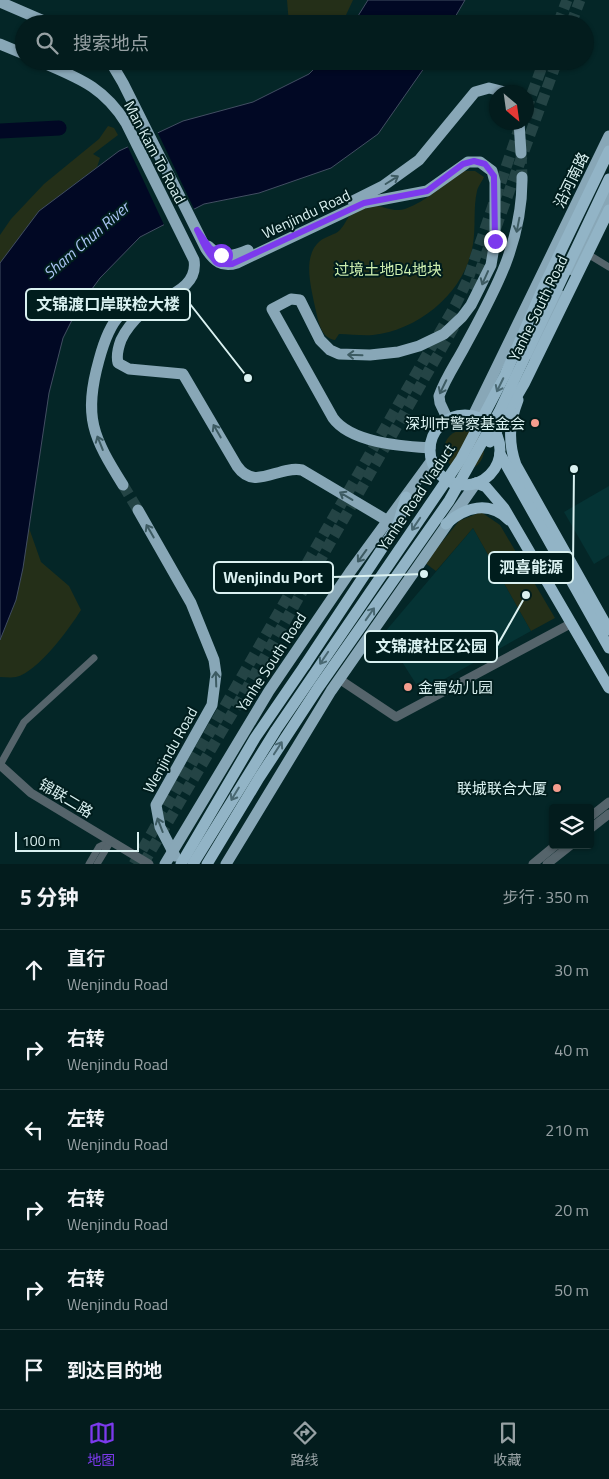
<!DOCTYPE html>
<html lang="zh">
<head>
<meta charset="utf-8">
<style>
  body { margin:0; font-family:"Titillium Web","Noto Sans SC",sans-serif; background:#0d2526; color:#f1f3f6 }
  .controls { position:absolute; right:15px; bottom:15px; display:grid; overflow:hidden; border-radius:5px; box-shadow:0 1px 4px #0004 }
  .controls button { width:45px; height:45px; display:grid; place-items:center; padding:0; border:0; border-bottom:1px solid #243a3b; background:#031c1d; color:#f1f3f6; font:25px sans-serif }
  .compass { position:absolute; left:489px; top:85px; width:45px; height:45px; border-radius:50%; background:#031c1d; box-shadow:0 1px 4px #0004; rotate:151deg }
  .scale { position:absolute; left:15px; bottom:12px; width:124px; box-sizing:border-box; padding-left:5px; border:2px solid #daf1f1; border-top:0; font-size:14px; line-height:18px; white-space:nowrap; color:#daf1f1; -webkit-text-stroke:4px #001d1d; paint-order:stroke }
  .stop { position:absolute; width:15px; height:15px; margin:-11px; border:4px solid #7c3aed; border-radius:50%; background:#fff }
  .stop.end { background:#7c3aed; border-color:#fff; box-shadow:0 1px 5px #0008 }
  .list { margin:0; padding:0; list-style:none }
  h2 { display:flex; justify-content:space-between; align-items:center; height:65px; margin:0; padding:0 20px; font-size:21px }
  h2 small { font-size:16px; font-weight:400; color:#97a1a4 }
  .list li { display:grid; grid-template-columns:32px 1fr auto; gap:15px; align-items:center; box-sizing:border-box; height:80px; padding:0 20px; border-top:1px solid #243a3b }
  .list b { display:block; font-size:19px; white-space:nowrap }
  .list p { margin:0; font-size:16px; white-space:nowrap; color:#97a1a4 }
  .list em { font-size:16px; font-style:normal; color:#97a1a4 }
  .icon { flex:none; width:28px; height:28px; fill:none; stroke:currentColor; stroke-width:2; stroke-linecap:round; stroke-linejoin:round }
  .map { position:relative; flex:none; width:609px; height:864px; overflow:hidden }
  .search { position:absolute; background:#031c1d; box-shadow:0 1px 4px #0004; left:15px; right:15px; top:15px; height:55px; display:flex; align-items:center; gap:12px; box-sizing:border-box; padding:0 18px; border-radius:28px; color:#97a1a4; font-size:19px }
  .sheet { height:545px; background:#031c1d }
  nav { display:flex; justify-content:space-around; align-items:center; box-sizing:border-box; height:70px; border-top:1px solid #243a3b; background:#031c1d; font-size:14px; color:#97a1a4 }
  nav a { display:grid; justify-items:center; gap:2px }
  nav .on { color:#7c3aed }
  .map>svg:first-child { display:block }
</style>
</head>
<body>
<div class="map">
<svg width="609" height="864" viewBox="0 0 609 864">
  <rect width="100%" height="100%" fill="#042627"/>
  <g fill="#053334">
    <polygon points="609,486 609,555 594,564 564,512"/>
    <polygon points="473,528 531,631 421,692 384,633"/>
  </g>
  <g fill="#242f18">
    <polygon points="287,0 353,0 346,15 337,24 289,24"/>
    <polygon points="108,126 114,128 118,135 93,154 100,158 97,167 39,211 0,264 0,235 11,219 44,184 99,139"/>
    <path d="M462,171H475L484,177C482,182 478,186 477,191C473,208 476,227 473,244C466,291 420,330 373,335C362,336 350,334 339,334L335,340C320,338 318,319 315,307C311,287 302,256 320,241C326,236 335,235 340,230C349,220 349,208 367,205C380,204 393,213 405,209C428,201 442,184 462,171Z"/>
    <circle cx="464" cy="450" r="20"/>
    <polygon points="481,512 500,525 555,618 531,631 473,528 436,571 425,563 459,521"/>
    <path d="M29,528L41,562L69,586L81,610C69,629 38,672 16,677C11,678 5,677 0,677V640L16,600Z"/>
  </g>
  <g fill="#010824" stroke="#424e62">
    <polygon points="368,0 465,0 451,24 353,24"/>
    <polygon points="322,61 429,61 378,134 331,168 259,193 204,204 140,237 100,278 78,308 63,338 49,393 23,568 16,600 0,640 0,263 39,211 119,151 183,121 253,102 309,74"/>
  </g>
  <polygon fill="#042627" points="157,131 195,211 165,227 127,145"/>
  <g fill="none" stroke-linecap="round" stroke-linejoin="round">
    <polyline stroke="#010824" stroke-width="15" points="0,131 59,128"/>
    <g stroke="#244445" stroke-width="11" stroke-dasharray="11 5.5" stroke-linecap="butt">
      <polyline points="521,153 522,177"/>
      <polyline points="123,485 138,510"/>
    </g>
    <g stroke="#244445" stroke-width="11" stroke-dasharray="11 5.5" stroke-linecap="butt">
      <polyline points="558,24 567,0"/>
      <polyline points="571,24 580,0"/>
      <polyline points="526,110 544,61"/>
      <polyline points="473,290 557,61"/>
      <polyline points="134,864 455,306 468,279 519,129"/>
      <polyline points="143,864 236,707 455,325"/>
    </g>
    <g stroke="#55646b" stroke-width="7">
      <polyline points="586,253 609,267"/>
      <polyline points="0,765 24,722 94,658"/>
      <polyline points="89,864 99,847 111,841"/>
      <polyline points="97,864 111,841"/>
    </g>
    <g stroke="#55646b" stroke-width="9">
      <polyline points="339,679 396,717 572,623"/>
      <polyline points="0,765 31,793 149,864"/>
      <polyline points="590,817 609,802"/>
      <polyline points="590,829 609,814"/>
      <polyline points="533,864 556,845"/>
      <polyline points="547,864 571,845"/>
    </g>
    <g stroke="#88a7b7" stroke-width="11">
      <polyline points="0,2 51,24"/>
      <polyline points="0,44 24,54"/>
      <path d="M39,61C78,78 103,86 126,123L194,260C199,290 161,297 143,312C134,320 126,329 121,340C118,348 116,355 118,363L129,369L183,374L237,466C255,492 278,465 302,470L388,521"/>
      <path d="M110,61L123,83L206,249C214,261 222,268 237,263L364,203L427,191L468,162H480L492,171L495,182V241L491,265L471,305L462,317L444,334L419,346L398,352L370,355L339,354L330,350L320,340L300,300L291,299L272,309L333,418C351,443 402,446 430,448"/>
      <polyline points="519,122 521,153"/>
      <polyline points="353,201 383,186 419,160 475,92 489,88 505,92"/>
      <path d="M208,246C221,259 232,257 248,250"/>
      <polyline points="573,270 609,197"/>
      <polyline points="533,354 561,296"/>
      <polyline points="473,416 609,136"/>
      <path d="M448,420L440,403L439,396C445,379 456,363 464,348C494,293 523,242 522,177"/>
      <path d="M123,485C93,437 83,417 99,360C103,345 109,326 120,315C130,306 145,301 157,295"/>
      <polyline points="138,510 191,603 214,660 216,674 212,705 156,805 160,827 175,856"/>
      <polyline points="165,864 269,691 350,572 432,460"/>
      <polyline points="226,864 331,691 476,483"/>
    </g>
    <g stroke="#92b4c6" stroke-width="11">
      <path d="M518,400C509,423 508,442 516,465L609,630"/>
      <circle cx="465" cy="450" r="35"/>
      <polyline points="500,454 609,648"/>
      <polyline points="476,483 486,487 504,508 609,688"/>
      <path d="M446,524C465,507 489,500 509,520"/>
      <polyline points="305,665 389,538 398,524 406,497"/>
    </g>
    <g stroke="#92b4c6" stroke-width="11">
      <polyline points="490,442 524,384 609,210"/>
      <polyline points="181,864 255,738 305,665"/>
      <polyline points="193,864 276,730 461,459 505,375 543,288 609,151"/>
      <polyline points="207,864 259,778 318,688 449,501 499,412 609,179"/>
    </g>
  </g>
  <defs><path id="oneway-shaft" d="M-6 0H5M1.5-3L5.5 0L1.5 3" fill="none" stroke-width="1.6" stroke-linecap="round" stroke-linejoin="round" transform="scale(1.25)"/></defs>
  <g stroke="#3d5b62">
    <use href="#oneway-shaft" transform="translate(392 180) rotate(-32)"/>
    <use href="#oneway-shaft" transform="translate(518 225) rotate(101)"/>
    <use href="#oneway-shaft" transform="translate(485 278) rotate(114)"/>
    <use href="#oneway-shaft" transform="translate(355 355) rotate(-178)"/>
    <use href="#oneway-shaft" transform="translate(443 387) rotate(116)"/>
    <use href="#oneway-shaft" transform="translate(217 431) rotate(-120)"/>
    <use href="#oneway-shaft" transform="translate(100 443) rotate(-112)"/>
    <use href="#oneway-shaft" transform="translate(346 496) rotate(-149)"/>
    <use href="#oneway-shaft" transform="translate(150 531) rotate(-120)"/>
    <use href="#oneway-shaft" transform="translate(362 556) rotate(126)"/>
    <use href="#oneway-shaft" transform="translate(216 679) rotate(-92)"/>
    <use href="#oneway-shaft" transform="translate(160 825) rotate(-111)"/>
  </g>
  <g stroke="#496872">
    <use href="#oneway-shaft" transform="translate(500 385) rotate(116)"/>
    <use href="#oneway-shaft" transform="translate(416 524) rotate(124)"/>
    <use href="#oneway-shaft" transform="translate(370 614) rotate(-55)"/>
    <use href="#oneway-shaft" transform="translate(324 658) rotate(124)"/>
    <use href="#oneway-shaft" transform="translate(278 748) rotate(-57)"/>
    <use href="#oneway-shaft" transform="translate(235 794) rotate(121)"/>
  </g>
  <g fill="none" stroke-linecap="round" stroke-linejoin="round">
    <path stroke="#7c3aed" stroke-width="6" d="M221,255L210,248L197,230C205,246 211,267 232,264L364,203L427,191L463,164L474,161L485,164L494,176L495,241"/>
  </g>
  <g fill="#f59d8e" stroke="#001d1d" stroke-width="2">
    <circle cx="535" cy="423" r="5"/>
    <circle cx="408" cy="687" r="5"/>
    <circle cx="557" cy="788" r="5"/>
  </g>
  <g text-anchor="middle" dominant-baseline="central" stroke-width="4" stroke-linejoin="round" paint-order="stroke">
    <g font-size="15" fill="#daf1f1" stroke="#001d1d">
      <text transform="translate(155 152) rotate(62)">Man Kam To Road</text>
      <text transform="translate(571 180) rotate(-64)">沿河南路</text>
      <text transform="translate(306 214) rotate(-25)">Wenjindu Road</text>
      <text transform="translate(538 308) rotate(-64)">Yanhe South Road</text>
      <text transform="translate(416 497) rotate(-56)">Yanhe Road Viaduct</text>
      <text transform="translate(271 662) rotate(-57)">Yanhe South Road</text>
      <text transform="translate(170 750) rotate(-61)">Wenjindu Road</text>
      <text transform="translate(66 798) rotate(31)">锦联二路</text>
    </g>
    <g font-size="15" fill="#cdeeae" stroke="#001d1d">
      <text x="388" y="269">过境土地B4地块</text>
    </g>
    <g font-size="15" fill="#daf1f1" stroke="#001d1d" text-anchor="end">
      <text x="525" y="423">深圳市警察基金会</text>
      <text x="418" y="687" text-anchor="start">金雷幼儿园</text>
      <text x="547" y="788">联城联合大厦</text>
    </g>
    <g font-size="16" font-style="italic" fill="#abc4f4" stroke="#001d1d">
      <text transform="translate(86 240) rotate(-41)">Sham Chun River</text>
    </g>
  </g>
  <path fill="none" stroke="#daf1f1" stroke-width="2" d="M248 378L190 304M574 469L573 567M424 574L333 577M526 595L497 646"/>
  <g fill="#daf1f1" stroke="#001d1d" stroke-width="2">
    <circle cx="248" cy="378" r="5"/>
    <circle cx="574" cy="469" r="5"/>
    <circle cx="424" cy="574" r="5"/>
    <circle cx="526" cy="595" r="5"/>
  </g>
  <g fill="#001d1d" stroke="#daf1f1" stroke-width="2">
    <rect x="26" y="289" width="164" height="31" rx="5"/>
    <rect x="489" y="552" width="84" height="31" rx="5"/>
    <rect x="214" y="562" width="119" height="31" rx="5"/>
    <rect x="365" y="631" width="132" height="31" rx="5"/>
  </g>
  <g font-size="16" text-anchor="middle" font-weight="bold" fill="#daf1f1">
    <text x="108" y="310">文锦渡口岸联检大楼</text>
    <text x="531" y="573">泗喜能源</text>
    <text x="273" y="583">Wenjindu Port</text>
    <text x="431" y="652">文锦渡社区公园</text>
  </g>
</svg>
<div class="controls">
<button><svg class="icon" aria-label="layers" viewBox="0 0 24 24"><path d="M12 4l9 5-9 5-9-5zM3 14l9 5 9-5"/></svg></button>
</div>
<svg class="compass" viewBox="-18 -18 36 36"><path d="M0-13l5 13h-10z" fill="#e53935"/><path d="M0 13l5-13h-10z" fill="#97a1a4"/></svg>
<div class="scale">100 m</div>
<div class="stop" style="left:221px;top:255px"></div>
<div class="stop end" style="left:495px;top:241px"></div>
<div class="search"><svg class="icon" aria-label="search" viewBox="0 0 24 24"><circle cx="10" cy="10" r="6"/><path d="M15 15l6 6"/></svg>搜索地点</div>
</div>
<section class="sheet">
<h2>5 分钟<small>步行 · 350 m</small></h2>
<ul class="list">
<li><svg class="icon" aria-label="ahead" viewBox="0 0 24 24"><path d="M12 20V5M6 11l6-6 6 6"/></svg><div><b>直行</b><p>Wenjindu Road</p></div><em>30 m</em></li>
<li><svg class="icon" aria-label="right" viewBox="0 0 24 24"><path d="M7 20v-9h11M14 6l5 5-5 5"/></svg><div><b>右转</b><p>Wenjindu Road</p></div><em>40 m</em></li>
<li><svg class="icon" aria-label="left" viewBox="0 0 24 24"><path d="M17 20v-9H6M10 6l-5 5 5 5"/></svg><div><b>左转</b><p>Wenjindu Road</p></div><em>210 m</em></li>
<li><svg class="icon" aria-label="right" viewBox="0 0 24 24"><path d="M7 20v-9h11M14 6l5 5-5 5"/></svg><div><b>右转</b><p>Wenjindu Road</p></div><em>20 m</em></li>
<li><svg class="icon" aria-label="right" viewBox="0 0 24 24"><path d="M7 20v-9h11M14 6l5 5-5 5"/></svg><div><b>右转</b><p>Wenjindu Road</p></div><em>50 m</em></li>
<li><svg class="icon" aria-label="arrive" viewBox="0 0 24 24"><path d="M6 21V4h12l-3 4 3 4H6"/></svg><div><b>到达目的地</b></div></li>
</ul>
</section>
<nav>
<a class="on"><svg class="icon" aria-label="map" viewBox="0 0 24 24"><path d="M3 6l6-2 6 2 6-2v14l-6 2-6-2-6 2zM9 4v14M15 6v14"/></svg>地图</a>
<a><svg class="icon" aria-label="directions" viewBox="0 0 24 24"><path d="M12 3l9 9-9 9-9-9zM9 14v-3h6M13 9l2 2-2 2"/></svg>路线</a>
<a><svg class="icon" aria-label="saved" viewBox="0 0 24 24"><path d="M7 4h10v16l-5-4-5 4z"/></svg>收藏</a>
</nav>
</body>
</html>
